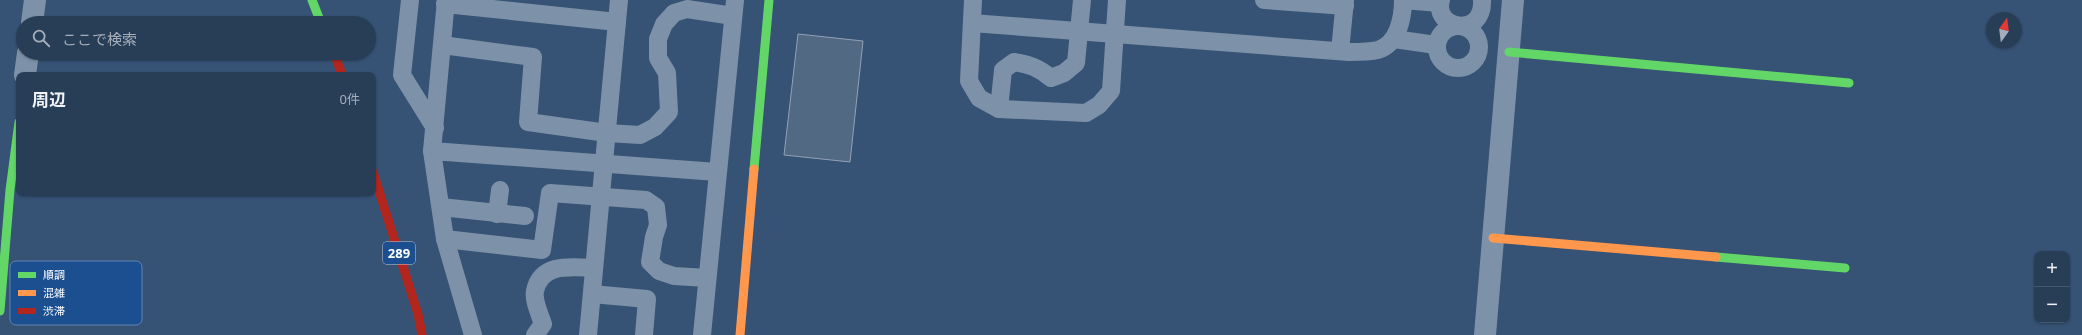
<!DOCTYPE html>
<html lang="ja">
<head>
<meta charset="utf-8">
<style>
  body { margin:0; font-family:"Noto Sans","Noto Sans JP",sans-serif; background:#30455d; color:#f1f3f6 }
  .controls { position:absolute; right:12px; bottom:12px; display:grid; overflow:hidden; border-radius:8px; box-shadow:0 1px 3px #0004 }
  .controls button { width:36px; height:36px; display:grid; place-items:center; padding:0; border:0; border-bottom:1px solid #44576d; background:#283e57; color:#f1f3f6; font:20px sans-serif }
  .compass { position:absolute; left:1986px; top:12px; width:36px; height:36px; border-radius:50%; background:#283e57; box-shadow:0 1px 3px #0004; rotate:14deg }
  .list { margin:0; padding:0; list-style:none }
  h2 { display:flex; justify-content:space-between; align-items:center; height:52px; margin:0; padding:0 16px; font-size:17px }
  h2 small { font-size:13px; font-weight:400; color:#a5aeba }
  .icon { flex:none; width:22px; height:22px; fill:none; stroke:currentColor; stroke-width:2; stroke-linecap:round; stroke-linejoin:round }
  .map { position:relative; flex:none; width:2082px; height:335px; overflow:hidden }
  .search { position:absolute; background:#283e57; box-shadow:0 1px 3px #0004; left:16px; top:16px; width:360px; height:44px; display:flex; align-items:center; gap:10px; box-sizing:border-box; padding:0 14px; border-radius:22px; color:#a5aeba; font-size:15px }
  .panel { position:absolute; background:#283e57; box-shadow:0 1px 3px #0004; left:16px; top:72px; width:360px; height:124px; border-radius:8px }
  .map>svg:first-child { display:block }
</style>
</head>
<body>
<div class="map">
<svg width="2082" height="335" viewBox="0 0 2082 335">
  <rect width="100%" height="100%" fill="#365274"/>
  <polygon fill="#526984" stroke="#92a2b6" points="798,34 863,41 850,162 784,155"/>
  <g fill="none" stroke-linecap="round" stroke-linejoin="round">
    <g stroke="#7d92a8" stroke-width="18">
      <polyline points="410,0 402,75 435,128"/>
      <polyline points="446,0 432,151 445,239 473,335"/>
      <polyline points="973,0 969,81 979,98 999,109 1086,113 1099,105 1111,91 1117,0"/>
      <polyline points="1264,0 1345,6"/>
      <polyline points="1403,0 1440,3"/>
      <path d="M1441,0C1432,29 1484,39 1482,0"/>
      <polyline points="445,4 617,22"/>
      <path d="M972,23L1349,52C1358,52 1369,52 1378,50C1398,44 1403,18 1403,0"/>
      <circle cx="1458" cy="47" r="21"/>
      <polyline points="1394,39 1436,45"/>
      <polyline points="442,45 533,57 528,122 607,133 640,135 655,127 669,112 667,73 658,58 658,39 664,24 674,13 687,9 733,16"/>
      <polyline points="1340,51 1345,0"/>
      <path d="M999,109L1003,70L1014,62C1029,64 1039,68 1051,78L1064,73L1076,63L1082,0"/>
      <polyline points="432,151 717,172"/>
      <polyline points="441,207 525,216"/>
      <polyline points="497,214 500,190"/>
      <polyline points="445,239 542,250 550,193 646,200 656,207 658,225 654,237 650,262 659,271 674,276 707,278"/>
      <polyline points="592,294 647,299 644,335"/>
      <path d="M535,335L543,324C540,315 533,300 535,291C541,262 572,267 594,268"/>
      <polyline points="588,335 619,0"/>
      <polyline points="702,335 735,0"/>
    </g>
    <g stroke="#7d92a8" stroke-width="22">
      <polyline points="32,23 35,0"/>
      <polyline points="25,75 28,53"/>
      <polyline points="1485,335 1513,0"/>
    </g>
    <g stroke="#63d668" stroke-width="9">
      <polyline points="312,0 321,23"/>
      <polyline points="1509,52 1849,83"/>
      <polyline points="754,169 769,0"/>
      <polyline points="1716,257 1845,268"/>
      <polyline points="0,311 10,190 19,122"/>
    </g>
    <g stroke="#ff974d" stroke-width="9">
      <polyline points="1493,238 1716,257"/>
      <polyline points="740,335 754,169"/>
    </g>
    <g stroke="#b3261e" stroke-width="9">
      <polyline points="334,53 342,75"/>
      <polyline points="373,172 418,314 422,335"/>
    </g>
  </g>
  <g text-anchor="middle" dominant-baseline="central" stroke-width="4" stroke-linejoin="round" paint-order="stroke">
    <rect fill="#1b4f8f" stroke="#bbcadd" stroke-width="1" x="383" y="242" width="32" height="22" rx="3"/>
    <g font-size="13" font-weight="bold" fill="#fff">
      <text x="399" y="253">289</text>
    </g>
  </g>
  <rect x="10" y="261" width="132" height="64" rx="6" fill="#1b4f8f" stroke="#5f84b1" stroke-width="1"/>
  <rect x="18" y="272" width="18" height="6" fill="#63d668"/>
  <rect x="18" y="290" width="18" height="6" fill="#ff974d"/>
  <rect x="18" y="308" width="18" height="6" fill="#b3261e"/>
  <g font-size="11" fill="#fff">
    <text x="43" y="279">順調</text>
    <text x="43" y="297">混雑</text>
    <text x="43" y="315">渋滞</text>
  </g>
</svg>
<div class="controls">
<button>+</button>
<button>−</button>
</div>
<svg class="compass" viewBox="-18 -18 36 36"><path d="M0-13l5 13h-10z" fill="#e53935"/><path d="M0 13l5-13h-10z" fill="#a5aeba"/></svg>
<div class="search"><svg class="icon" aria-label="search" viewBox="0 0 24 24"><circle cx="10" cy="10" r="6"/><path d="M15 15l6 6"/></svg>ここで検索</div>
<section class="panel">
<h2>周辺<small>0件</small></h2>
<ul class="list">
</ul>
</section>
</div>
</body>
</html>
